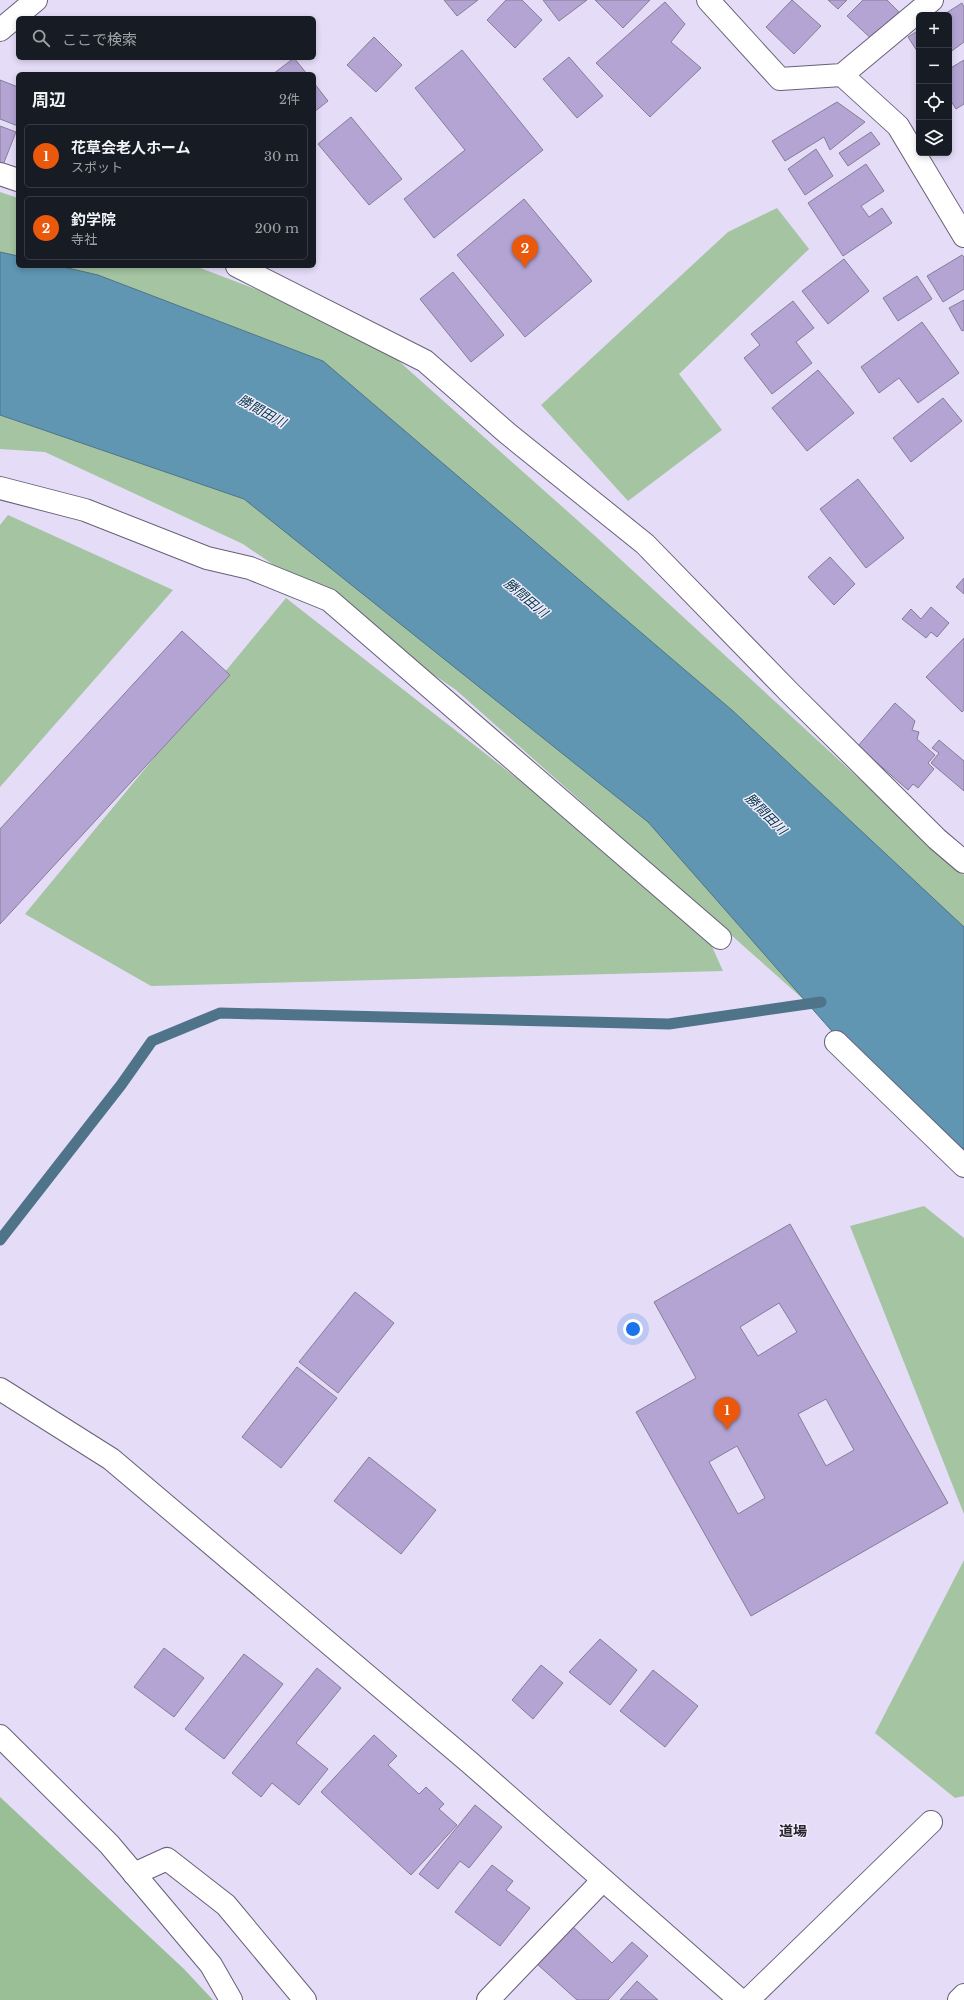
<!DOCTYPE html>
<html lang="ja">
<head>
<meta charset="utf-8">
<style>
  body { margin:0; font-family:"Libre Baskerville","Noto Sans JP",serif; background:#20242c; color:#f1f3f6 }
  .controls { position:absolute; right:12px; top:12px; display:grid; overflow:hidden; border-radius:6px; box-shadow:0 2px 6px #0003 }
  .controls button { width:36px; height:36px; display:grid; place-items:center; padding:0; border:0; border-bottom:1px solid #363941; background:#171b24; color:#f1f3f6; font:20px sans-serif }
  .you { position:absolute; left:633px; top:1329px; width:14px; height:14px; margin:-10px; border:3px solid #fff; border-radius:50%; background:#1a73e8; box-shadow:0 0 0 6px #1a73e833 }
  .badge { display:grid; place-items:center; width:26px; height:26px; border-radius:50%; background:#ea580c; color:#fff; font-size:13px; font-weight:700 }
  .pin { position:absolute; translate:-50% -33px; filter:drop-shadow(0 1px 2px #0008) }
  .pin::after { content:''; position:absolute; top:21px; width:14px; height:12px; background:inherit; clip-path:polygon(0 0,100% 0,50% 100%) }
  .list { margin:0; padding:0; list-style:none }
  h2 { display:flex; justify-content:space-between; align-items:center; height:52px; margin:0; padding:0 16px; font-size:17px }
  h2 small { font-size:13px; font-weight:400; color:#9ea1a6 }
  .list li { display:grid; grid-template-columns:26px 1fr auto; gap:12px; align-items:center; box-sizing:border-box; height:64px; margin:0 8px 8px; padding:0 8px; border:1px solid #363941; border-radius:6px }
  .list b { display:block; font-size:15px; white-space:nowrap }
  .list p { margin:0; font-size:13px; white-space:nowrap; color:#9ea1a6 }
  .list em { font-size:13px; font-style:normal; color:#9ea1a6 }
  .icon { flex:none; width:22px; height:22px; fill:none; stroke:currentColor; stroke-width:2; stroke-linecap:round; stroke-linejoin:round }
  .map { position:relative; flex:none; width:964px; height:2000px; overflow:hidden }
  .search { position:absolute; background:#171b24; box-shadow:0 2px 6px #0003; left:16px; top:16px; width:300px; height:44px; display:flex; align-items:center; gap:10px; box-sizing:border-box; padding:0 14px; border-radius:6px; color:#9ea1a6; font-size:15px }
  .panel { position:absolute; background:#171b24; box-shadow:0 2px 6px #0003; left:16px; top:72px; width:300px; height:196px; border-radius:6px }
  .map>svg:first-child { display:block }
</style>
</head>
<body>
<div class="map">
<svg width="964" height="2000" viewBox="0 0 964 2000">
  <rect width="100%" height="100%" fill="#e5ddf8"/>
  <g fill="#a5c4a2">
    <polygon points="0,192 18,198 18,266 195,266 365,331 594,535 964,875 964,1136 904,1089 456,690 243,544 45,452 0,449"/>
    <polygon points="777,208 809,249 679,374 722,430 628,501 541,405 728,232"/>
    <polygon points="8,515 173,590 0,787 0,525"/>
    <polygon points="286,598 701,922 723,971 151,986 25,914"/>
    <polygon points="924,1206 964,1238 964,1514 850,1226"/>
    <polygon points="964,1560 964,1796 955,1798 875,1733"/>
  </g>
  <polygon fill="#9abf97" points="0,1797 184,1969 213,2000 0,2000"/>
  <polygon fill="#6096b1" stroke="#4f7489" points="0,252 18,256 18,266 59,266 98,275 323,361 733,711 964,927 964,1165 874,1079 648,822 244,499 0,415"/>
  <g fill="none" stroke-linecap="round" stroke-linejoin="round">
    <polyline stroke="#4f7489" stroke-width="11" points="0,1240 121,1085 152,1041 220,1013 669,1024 821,1002"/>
  </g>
  <g fill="#b3a4d4" stroke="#857e96" fill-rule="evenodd">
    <polygon points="444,0 478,0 457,16"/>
    <polygon points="506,0 522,0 542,20 515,48 487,20"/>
    <polygon points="543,0 587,0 559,21"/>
    <polygon points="595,0 650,0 623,28"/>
    <polygon points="792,0 821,26 794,54 766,27"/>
    <polygon points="828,0 847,0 838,9"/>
    <polygon points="863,0 887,0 903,16 876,43 847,16"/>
    <polygon points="665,2 685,24 671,42 701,68 650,117 596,63"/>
    <polygon points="962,3 964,7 964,42 949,53 949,15 943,15"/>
    <polygon points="919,30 919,54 908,37"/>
    <polygon points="374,37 402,65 376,92 347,65"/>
    <polygon points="462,50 543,150 434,238 404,199 465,150 415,88"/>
    <polygon points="569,57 603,96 577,118 543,79"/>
    <polygon points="294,58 307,74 273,74"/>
    <polygon points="964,60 964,104 956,109 949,98 949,69"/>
    <polygon points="0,80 18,87 18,126 0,119"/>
    <polygon points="314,83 328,101 314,112"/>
    <polygon points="837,102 865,122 830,150 824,137 785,161 772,141"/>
    <polygon points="351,117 402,179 369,205 318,144"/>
    <polygon points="0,126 16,132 3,165 0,164"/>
    <polygon points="871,132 880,144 848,166 839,153"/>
    <polygon points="816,149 833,176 805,195 788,169"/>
    <polygon points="866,164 884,191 861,206 869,217 882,208 892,223 843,256 808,203"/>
    <polygon points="524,199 592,281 525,337 457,255"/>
    <polygon points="962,255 964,257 964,289 943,302 927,276"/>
    <polygon points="844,259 869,291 828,324 802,291"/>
    <polygon points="453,272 504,335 471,362 420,299"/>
    <polygon points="917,276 932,299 898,321 883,298"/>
    <polygon points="964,300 964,330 962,331 949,308"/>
    <polygon points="793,301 814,328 796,342 812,363 772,394 744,358 760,345 751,334"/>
    <polygon points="922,322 959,373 918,403 899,378 879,393 861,367"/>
    <polygon points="818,370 854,413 807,451 772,408"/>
    <polygon points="943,398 962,421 911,462 893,438"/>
    <polygon points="858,479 904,538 866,568 820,509"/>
    <polygon points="830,557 855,584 834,605 808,577"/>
    <polygon points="964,578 964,594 956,587"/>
    <polygon points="931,607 949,623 937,637 931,632 926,638 902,619 911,609 921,619"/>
    <polygon points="182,631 230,675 0,924 0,829"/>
    <polygon points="964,638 964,710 962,712 926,677"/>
    <polygon points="895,703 915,721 912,730 919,732 917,739 935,755 928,763 934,769 918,788 913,784 908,790 858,746"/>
    <polygon points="939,740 964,761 964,791 931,763 939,753 932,748"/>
    <path d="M790,1224L948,1503L751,1616L636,1412L696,1378L654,1302ZM779,1303L797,1332L758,1356L740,1327ZM826,1399L854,1450L826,1466L798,1414ZM737,1446L765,1498L738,1514L709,1462Z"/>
    <polygon points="355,1292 394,1323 338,1393 299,1362"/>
    <polygon points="297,1367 337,1398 281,1468 242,1437"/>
    <polygon points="369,1457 436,1510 401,1554 334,1501"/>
    <polygon points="600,1639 637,1670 610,1705 569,1672"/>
    <polygon points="164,1648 204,1678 174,1717 134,1687"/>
    <polygon points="244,1654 283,1684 224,1759 185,1729"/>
    <polygon points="541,1665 563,1683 533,1719 512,1700"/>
    <polygon points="317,1668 341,1688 296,1743 328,1769 299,1805 272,1783 261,1797 232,1773"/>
    <polygon points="653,1670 698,1706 665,1747 620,1711"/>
    <polygon points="374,1735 397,1756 388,1765 419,1794 426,1787 444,1804 439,1809 457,1825 411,1875 321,1792"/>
    <polygon points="475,1805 502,1827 469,1868 460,1861 438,1889 419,1874"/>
    <polygon points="492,1865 513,1881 506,1890 530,1908 500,1946 455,1912"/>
    <polygon points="571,1925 612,1963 632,1942 648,1956 608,2000 577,2000 536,1963"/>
    <polygon points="637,1981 658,2000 620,2000"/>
  </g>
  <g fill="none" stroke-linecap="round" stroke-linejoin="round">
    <g stroke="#676077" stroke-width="24">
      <g id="minor">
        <polyline points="708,0 780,79 842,75 932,0"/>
        <polyline points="0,30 36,0"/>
        <polyline points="842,75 898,126 964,236"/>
        <polyline points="0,174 18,180"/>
        <polyline points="237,266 425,361 507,433 645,544 789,692 937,839 964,862"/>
        <polyline points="0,488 85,510 207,558 250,568 329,600 720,938"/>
        <polyline points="836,1042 964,1166"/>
        <polyline points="0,1389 111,1459 468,1761 740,2000"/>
        <polyline points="0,1736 109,1844 211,1965 231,2000"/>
        <polyline points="134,1874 167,1859 226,1905 305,2000"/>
        <polyline points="488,2000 603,1880"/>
        <polyline points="748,2000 931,1822"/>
        <polyline points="959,2000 964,1995"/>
      </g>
    </g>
    <use href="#minor" stroke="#fff" stroke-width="22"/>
  </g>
  <g text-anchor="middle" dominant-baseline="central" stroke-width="3" stroke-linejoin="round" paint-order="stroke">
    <g font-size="13" font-style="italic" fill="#033548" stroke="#f1ecfc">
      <text transform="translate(262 411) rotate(29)">勝間田川</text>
      <text transform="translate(526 598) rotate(40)">勝間田川</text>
      <text transform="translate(766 814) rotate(45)">勝間田川</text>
    </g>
    <g font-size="14" font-weight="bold" fill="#27242d" stroke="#f1ecfc">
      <text x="793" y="1831">道場</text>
    </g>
  </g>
</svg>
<div class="controls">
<button>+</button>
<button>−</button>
<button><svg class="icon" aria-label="locate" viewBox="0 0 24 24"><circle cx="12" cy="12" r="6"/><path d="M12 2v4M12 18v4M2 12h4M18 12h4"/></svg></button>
<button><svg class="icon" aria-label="layers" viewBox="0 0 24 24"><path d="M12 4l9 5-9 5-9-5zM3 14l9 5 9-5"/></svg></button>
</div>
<div class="you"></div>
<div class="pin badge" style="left:727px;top:1430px">1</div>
<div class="pin badge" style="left:525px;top:268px">2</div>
<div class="search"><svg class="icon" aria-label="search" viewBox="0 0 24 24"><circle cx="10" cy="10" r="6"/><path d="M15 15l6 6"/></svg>ここで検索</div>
<section class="panel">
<h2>周辺<small>2件</small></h2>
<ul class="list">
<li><span class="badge">1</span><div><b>花草会老人ホーム</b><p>スポット</p></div><em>30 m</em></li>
<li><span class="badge">2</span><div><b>釣学院</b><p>寺社</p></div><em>200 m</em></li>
</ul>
</section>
</div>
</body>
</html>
